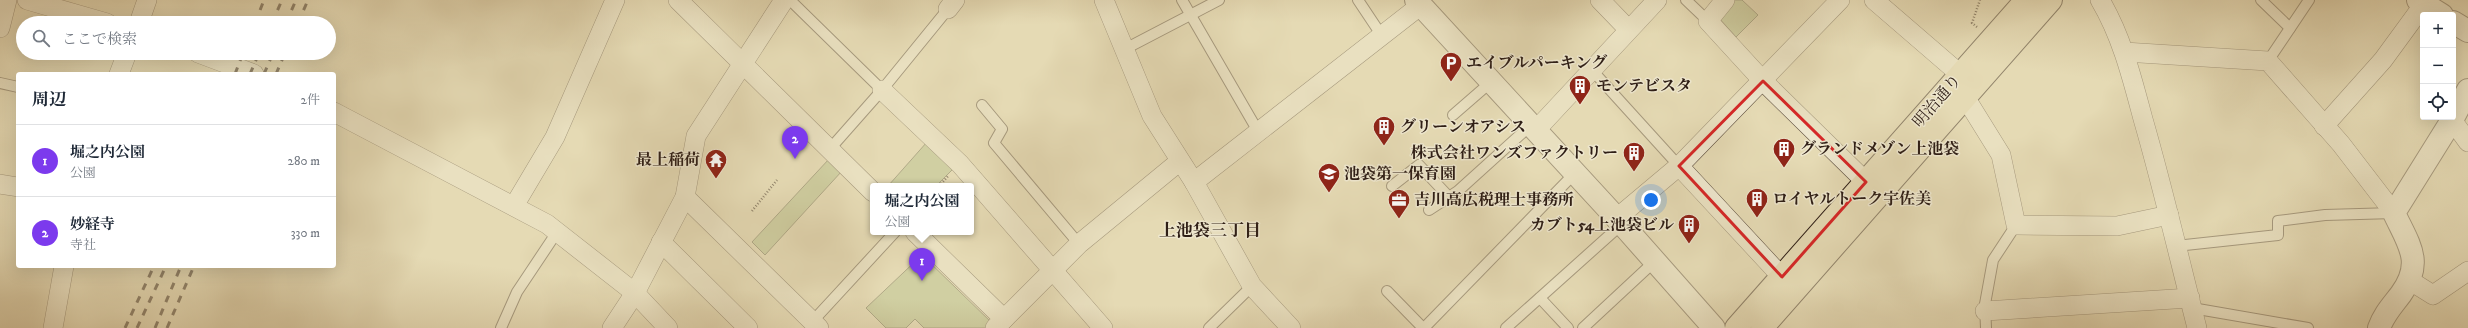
<!DOCTYPE html>
<html lang="ja">
<head>
<meta charset="utf-8">
<style>
  body { margin:0; font-family:"IM FELL DW Pica","Noto Serif JP",serif; background:#f2f2f3; color:#1f2937 }
  .controls { position:absolute; right:12px; top:12px; display:grid; overflow:hidden; border-radius:4px; box-shadow:0 4px 16px #0002 }
  .controls button { width:36px; height:36px; display:grid; place-items:center; padding:0; border:0; border-bottom:1px solid #e0e1e3; background:#fff; color:#1f2937; font:20px sans-serif }
  .you { position:absolute; left:1651px; top:200px; width:14px; height:14px; margin:-10px; border:3px solid #fff; border-radius:50%; background:#1a73e8; box-shadow:0 0 0 6px #1a73e833 }
  .badge { display:grid; place-items:center; width:26px; height:26px; border-radius:50%; background:#7c3aed; color:#fff; font-size:13px; font-weight:700 }
  .pin { position:absolute; translate:-50% -33px; filter:drop-shadow(0 1px 2px #0008) }
  .pin::after { content:''; position:absolute; top:21px; width:14px; height:12px; background:inherit; clip-path:polygon(0 0,100% 0,50% 100%) }
  .popup { position:absolute; left:870px; top:183px; width:104px; height:52px; box-sizing:border-box; display:grid; place-content:center; border-radius:4px; background:#fff; filter:drop-shadow(0 1px 3px #0005); font-size:13px; white-space:nowrap; color:#747a83 }
  .popup b { font-size:15px; color:#1f2937 }
  .popup::after { content:''; position:absolute; left:50%; top:100%; margin-left:-8px; border:8px solid transparent; border-top-color:#fff }
  .list { margin:0; padding:0; list-style:none }
  h2 { display:flex; justify-content:space-between; align-items:center; height:52px; margin:0; padding:0 16px; font-size:17px }
  h2 small { font-size:13px; font-weight:400; color:#747a83 }
  .list li { display:grid; grid-template-columns:26px 1fr auto; gap:12px; align-items:center; box-sizing:border-box; height:72px; padding:0 16px; border-top:1px solid #e0e1e3 }
  .list b { display:block; font-size:15px; white-space:nowrap }
  .list p { margin:0; font-size:13px; white-space:nowrap; color:#747a83 }
  .list em { font-size:13px; font-style:normal; color:#747a83 }
  .icon { flex:none; width:22px; height:22px; fill:none; stroke:currentColor; stroke-width:2; stroke-linecap:round; stroke-linejoin:round }
  .map { position:relative; flex:none; width:2468px; height:328px; overflow:hidden }
  .search { position:absolute; background:#fff; box-shadow:0 4px 16px #0002; left:16px; top:16px; width:320px; height:44px; display:flex; align-items:center; gap:10px; box-sizing:border-box; padding:0 14px; border-radius:22px; color:#747a83; font-size:15px }
  .panel { position:absolute; background:#fff; box-shadow:0 4px 16px #0002; left:16px; top:72px; width:320px; height:196px; border-radius:4px }
  .map>svg:first-child { display:block }
</style>
</head>
<body>
<div class="map">
<svg width="2468" height="328" viewBox="0 0 2468 328">
  <rect width="100%" height="100%" fill="#e5dab4"/>
  <filter id="stains"><feTurbulence type="fractalNoise" baseFrequency=".005" numOctaves="4"/><feColorMatrix values="0 0 0 0 .2 0 0 0 0 .09 0 0 0 0 .02 0 0 0 .5 -.17"/></filter>
  <radialGradient id="worn" r=".72"><stop offset=".6" stop-color="#630" stop-opacity="0"/><stop offset="1" stop-color="#630" stop-opacity=".3"/></radialGradient>
  <g fill="#b5c08d" stroke="#726f52">
    <polygon points="1734,0 1742,0 1758,15 1736,37 1718,17"/>
    <polygon points="927,142 955,167 936,186 888,186"/>
    <polygon points="829,159 842,171 765,255 752,242"/>
    <polygon points="922,255 992,323 987,328 924,328 915,319 906,328 886,328 866,308"/>
  </g>
  <g fill="none" stroke-linecap="round" stroke-linejoin="round">
    <g stroke="#5c4d3e" stroke-width="12">
      <g id="service">
        <polyline points="790,0 882,90"/>
        <polyline points="1182,0 1259,133"/>
        <polyline points="1358,0 1382,36"/>
        <polyline points="1686,0 1708,21"/>
        <polyline points="2261,0 2290,28"/>
        <polyline points="1125,49 1219,0"/>
        <polyline points="2268,61 2309,0"/>
        <polyline points="1591,69 1679,166"/>
        <polyline points="0,83 18,87"/>
        <polyline points="982,105 1002,129 994,143 1079,244"/>
        <polyline points="1453,115 1491,82"/>
        <polyline points="829,150 882,90 948,9"/>
        <polyline points="1392,186 1419,165 1449,197"/>
        <polyline points="1429,210 1458,191 1531,125"/>
        <polyline points="2176,246 2278,235 2278,221 2325,215 2394,213"/>
        <polyline points="1387,291 1423,328"/>
        <polyline points="1540,298 1568,328"/>
        <polyline points="2192,308 2308,328"/>
        <polyline points="812,322 895,232"/>
        <polyline points="501,328 517,292 557,232"/>
        <polyline points="1209,328 1252,286"/>
        <polyline points="1424,328 1575,173"/>
        <polyline points="1506,328 1622,224"/>
        <polyline points="1583,328 1655,261"/>
        <polyline points="1986,328 1985,304 1993,260 2016,225"/>
      </g>
    </g>
    <g stroke="#5c4d3e" stroke-width="20">
      <g id="minor">
        <polyline points="27,0 107,23"/>
        <polyline points="678,0 873,192"/>
        <polyline points="1104,0 1152,116 1194,182 1252,286 1291,328"/>
        <polyline points="1600,0 1628,29"/>
        <polyline points="1725,0 1708,21 1763,81 1866,182"/>
        <polyline points="1874,0 1961,75"/>
        <path d="M2100,0C2122,37 2132,78 2143,119C2163,188 2179,258 2197,328"/>
        <polyline points="948,9 955,0"/>
        <polyline points="139,23 147,0"/>
        <polyline points="0,28 7,0"/>
        <polyline points="2124,52 2268,61 2341,144 2394,213"/>
        <polyline points="198,53 254,74"/>
        <polyline points="119,74 127,53"/>
        <polyline points="882,90 960,164 1103,328"/>
        <polyline points="1965,97 2001,155 2016,225 2117,226 2169,215"/>
        <polyline points="334,112 547,224 635,293 668,328"/>
        <polyline points="2452,120 2468,142"/>
        <polyline points="2324,126 2383,60 2424,4"/>
        <polyline points="1536,130 1657,0"/>
        <polyline points="1679,166 1782,277"/>
        <polyline points="1194,182 1421,5"/>
        <polyline points="0,184 18,187"/>
        <polyline points="685,197 819,328"/>
        <polyline points="514,206 555,137 615,0"/>
        <polyline points="1617,218 1679,166 1840,0"/>
        <polyline points="915,232 1004,319"/>
        <polyline points="661,242 748,328"/>
        <polyline points="2409,280 2433,295 2468,271"/>
        <polyline points="1985,311 2190,298"/>
        <polyline points="53,328 64,266"/>
        <polyline points="612,328 635,293 685,197 696,136 784,0"/>
        <polyline points="995,328 1079,244 1180,161"/>
      </g>
    </g>
    <g stroke="#5c4d3e" stroke-width="24">
      <g id="tertiary">
        <polyline points="1416,0 1622,224 1714,328"/>
        <polyline points="2418,0 2442,15"/>
        <polyline points="2453,22 2468,31"/>
        <path d="M2379,328C2384,314 2392,306 2401,294C2424,262 2409,245 2394,213L2452,120L2468,90"/>
      </g>
    </g>
    <g stroke="#2e1e16" stroke-width="24">
      <g id="primary">
        <polyline points="1736,328 2026,0"/>
        <polyline points="1762,328 2051,0"/>
      </g>
    </g>
    <g stroke="#2e1e16" stroke-width="2.5" stroke-dasharray="1 2" stroke-linecap="butt">
      <polyline points="1977,27 1972,23 1980,0"/>
      <polyline points="939,186 948,176"/>
      <polyline points="752,211 777,180"/>
    </g>
    <use href="#service" stroke="#eee7ce" stroke-width="10"/>
    <use href="#minor" stroke="#eee7ce" stroke-width="19"/>
    <use href="#tertiary" stroke="#eee7ce" stroke-width="22"/>
    <use href="#primary" stroke="#e5dab4" stroke-width="22"/>
    <g stroke="#2e1e16" stroke-width="3" stroke-dasharray="7 7" stroke-linecap="butt">
      <polyline points="255,23 264,0"/>
      <polyline points="272,23 282,0"/>
      <polyline points="286,23 296,0"/>
      <polyline points="298,23 308,0"/>
      <polyline points="235,74 243,53"/>
      <polyline points="250,74 259,53"/>
      <polyline points="264,74 273,53"/>
      <polyline points="276,74 285,53"/>
      <polyline points="125,328 154,266"/>
      <polyline points="137,328 166,266"/>
      <polyline points="155,328 181,266"/>
      <polyline points="167,328 194,266"/>
    </g>
  </g>
  <path d="M0 0H2468V328H0ZM1763,81L1866,182L1782,277L1679,166Z" fill="#e5dab4" fill-opacity=".55" fill-rule="evenodd"/>
  <path fill="none" stroke="#d62828" stroke-width="3" stroke-linejoin="round" d="M1763,81L1866,182L1782,277L1679,166Z"/>
  <defs>
    <g id="parking-pin" transform="scale(1.15)"><path d="M0 17L-7.5 6A9.5 9.5 0 1 1 7.5 6Z" fill="#8f2418" stroke="#eee7ce"/><path d="M-3.5-5.5H1a3.5 3.5 0 0 1 0 7H-1V5.5H-3.5ZM-1-3.4V-.6H.8a1.4 1.4 0 0 0 0-2.8Z" fill="#fff"/></g>
    <g id="building-pin" transform="scale(1.15)"><path d="M0 17L-7.5 6A9.5 9.5 0 1 1 7.5 6Z" fill="#8f2418" stroke="#eee7ce"/><path d="M-4-6H4V6H1V3H-1V6H-4ZM-2.5-4.3h1.7v1.8h-1.7ZM.8-4.3h1.7v1.8H.8ZM-2.5-1h1.7V.8h-1.7ZM.8-1h1.7V.8H.8Z" fill="#fff"/></g>
    <g id="temple-pin" transform="scale(1.15)"><path d="M0 17L-7.5 6A9.5 9.5 0 1 1 7.5 6Z" fill="#8f2418" stroke="#eee7ce"/><path d="M0-6L5-2H3V0L6.5 2.5H4V6H1.5V3h-3V6H-4V2.5H-6.5L-3 0V-2H-5Z" fill="#fff"/></g>
    <g id="school-pin" transform="scale(1.15)"><path d="M0 17L-7.5 6A9.5 9.5 0 1 1 7.5 6Z" fill="#8f2418" stroke="#eee7ce"/><path d="M0-5L7-2L0 1L-7-2ZM-4 1L0 2.5L4 1V4Q0 6-4 4Z" fill="#fff"/></g>
    <g id="office-pin" transform="scale(1.15)"><path d="M0 17L-7.5 6A9.5 9.5 0 1 1 7.5 6Z" fill="#8f2418" stroke="#eee7ce"/><path d="M-6-3h4V-5.5h4V-3h4V5H-6ZM-1-4.5V-3h2v-1.5ZM-6 0V1H6V0Z" fill="#fff"/></g>
  </defs>
  <g fill-rule="evenodd">
    <use href="#parking-pin" x="1451" y="63"/>
    <use href="#building-pin" x="1580" y="86"/>
    <use href="#building-pin" x="1384" y="127"/>
    <use href="#building-pin" x="1784" y="149"/>
    <use href="#building-pin" x="1634" y="153"/>
    <use href="#temple-pin" x="716" y="160"/>
    <use href="#school-pin" x="1329" y="174"/>
    <use href="#building-pin" x="1757" y="199"/>
    <use href="#office-pin" x="1399" y="200"/>
    <use href="#building-pin" x="1689" y="225"/>
  </g>
  <g text-anchor="middle" dominant-baseline="central" stroke-width="3" stroke-linejoin="round" paint-order="stroke">
    <g font-size="16" font-weight="bold" fill="#2e1e16" stroke="#eee7ce" text-anchor="start">
      <text x="1466" y="63">エイブルパーキング</text>
      <text x="1596" y="86">モンテビスタ</text>
      <text x="1400" y="127">グリーンオアシス</text>
      <text x="1800" y="149">グランドメゾン上池袋</text>
      <text x="1618" y="153" text-anchor="end">株式会社ワンズファクトリー</text>
      <text x="700" y="160" text-anchor="end">最上稲荷</text>
      <text x="1344" y="174">池袋第一保育園</text>
      <text x="1772" y="199">ロイヤルトーク宇佐美</text>
      <text x="1414" y="200">吉川高広税理士事務所</text>
      <text x="1674" y="225" text-anchor="end">カブト54上池袋ビル</text>
    </g>
    <g font-size="16" fill="#2e1e16" stroke="#eee7ce">
      <text transform="translate(1937 101) rotate(-49)">明治通り</text>
    </g>
    <g font-size="17" font-weight="bold" fill="#2e1e16" stroke="#eee7ce">
      <text x="1210" y="231">上池袋三丁目</text>
    </g>
  </g>
  <rect width="100%" height="100%" filter="url(#stains)"/>
  <rect width="100%" height="100%" fill="url(#worn)"/>
</svg>
<div class="controls">
<button>+</button>
<button>−</button>
<button><svg class="icon" aria-label="locate" viewBox="0 0 24 24"><circle cx="12" cy="12" r="6"/><path d="M12 2v4M12 18v4M2 12h4M18 12h4"/></svg></button>
</div>
<div class="you"></div>
<div class="pin badge" style="left:922px;top:281px">1</div>
<div class="popup"><b>堀之内公園</b>公園</div>
<div class="pin badge" style="left:795px;top:159px">2</div>
<div class="search"><svg class="icon" aria-label="search" viewBox="0 0 24 24"><circle cx="10" cy="10" r="6"/><path d="M15 15l6 6"/></svg>ここで検索</div>
<section class="panel">
<h2>周辺<small>2件</small></h2>
<ul class="list">
<li><span class="badge">1</span><div><b>堀之内公園</b><p>公園</p></div><em>280 m</em></li>
<li><span class="badge">2</span><div><b>妙経寺</b><p>寺社</p></div><em>330 m</em></li>
</ul>
</section>
</div>
</body>
</html>
